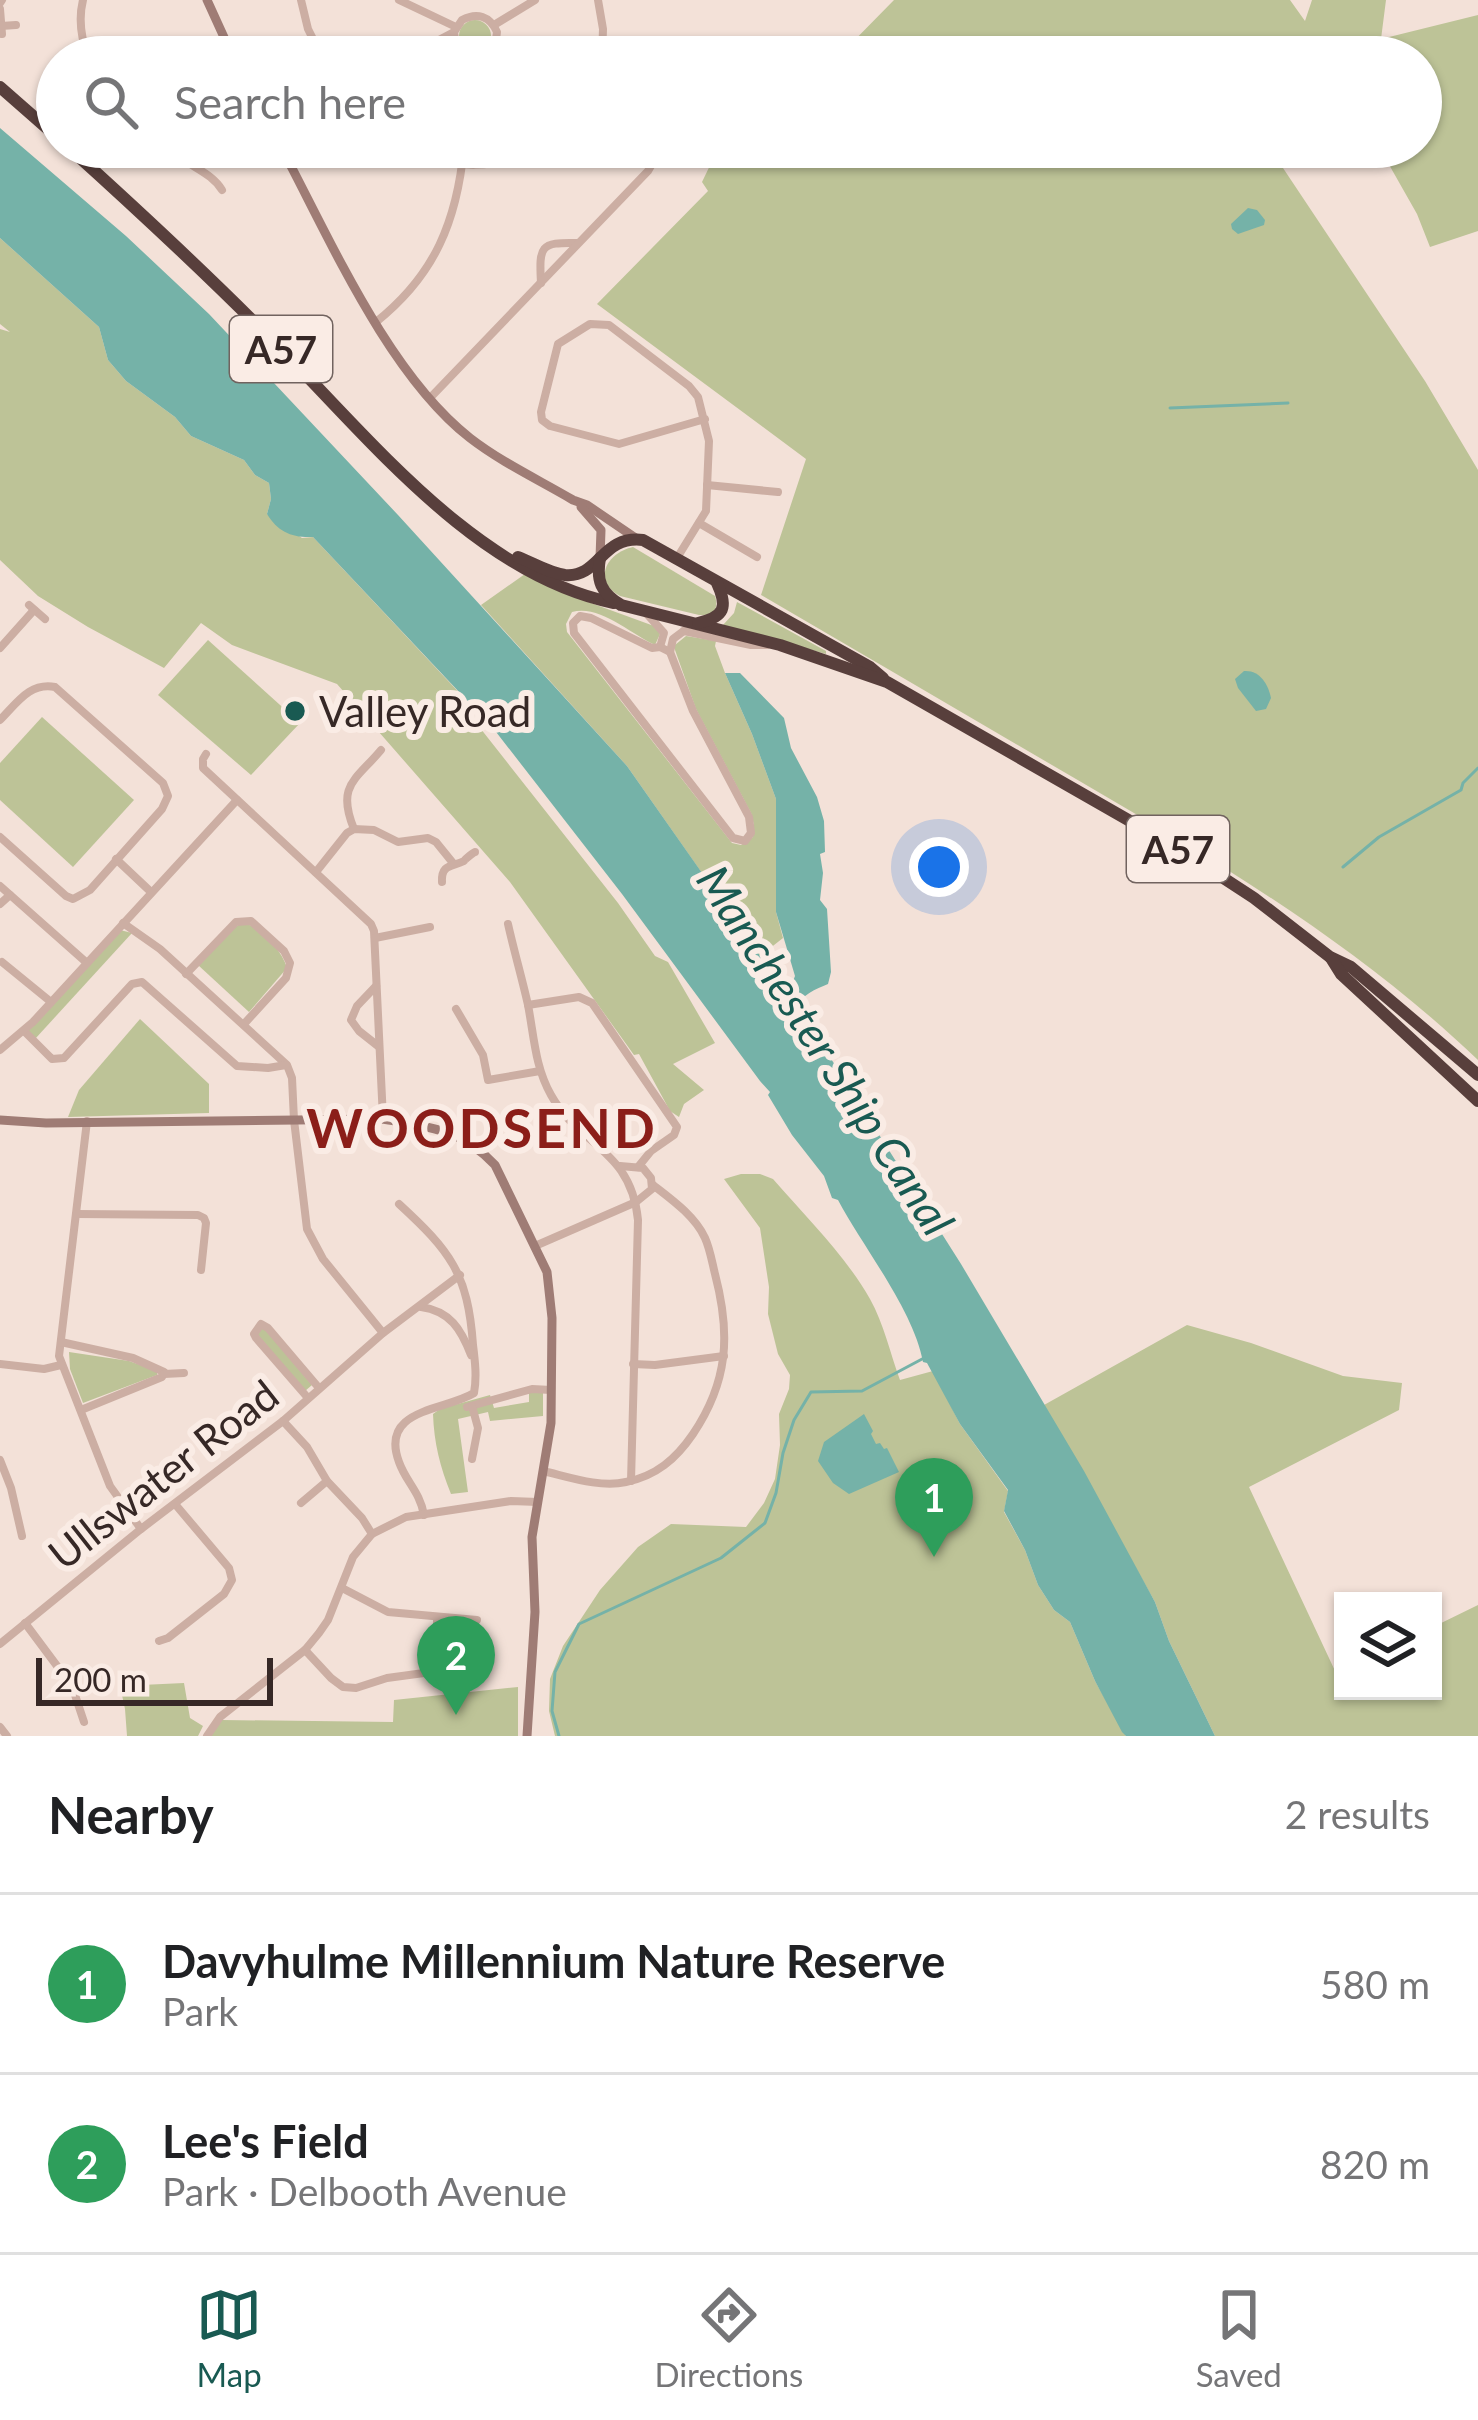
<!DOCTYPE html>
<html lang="en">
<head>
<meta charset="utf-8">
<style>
  body { margin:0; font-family:Lato,sans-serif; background:#f6f6f6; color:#202124 }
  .controls { position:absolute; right:36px; bottom:36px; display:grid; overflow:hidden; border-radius:0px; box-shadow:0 3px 9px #0004 }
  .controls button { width:108px; height:108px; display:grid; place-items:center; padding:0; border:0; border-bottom:3px solid #e0e0e0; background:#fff; color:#202124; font:60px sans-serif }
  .scale { position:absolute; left:36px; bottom:30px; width:237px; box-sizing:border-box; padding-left:12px; border:6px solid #362826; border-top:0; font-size:33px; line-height:42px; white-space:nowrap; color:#362826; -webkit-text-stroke:9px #faece5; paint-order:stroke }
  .you { position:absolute; left:939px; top:867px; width:42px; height:42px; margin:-30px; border:9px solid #fff; border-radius:50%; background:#1a73e8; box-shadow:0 0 0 18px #1a73e833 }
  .badge { display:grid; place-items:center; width:78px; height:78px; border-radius:50%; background:#195a52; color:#fff; font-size:39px; font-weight:700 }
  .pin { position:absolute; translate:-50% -99px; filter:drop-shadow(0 3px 6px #0008) }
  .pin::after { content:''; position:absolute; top:63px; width:42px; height:36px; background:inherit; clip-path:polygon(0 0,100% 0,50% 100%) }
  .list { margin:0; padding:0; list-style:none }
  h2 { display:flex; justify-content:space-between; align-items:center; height:156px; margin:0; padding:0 48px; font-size:51px }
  h2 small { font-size:39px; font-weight:400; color:#757577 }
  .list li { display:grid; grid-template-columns:78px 1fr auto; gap:36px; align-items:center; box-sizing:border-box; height:180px; padding:0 48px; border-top:3px solid #e0e0e0 }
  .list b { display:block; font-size:45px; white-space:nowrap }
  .list p { margin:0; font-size:39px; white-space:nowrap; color:#757577 }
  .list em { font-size:39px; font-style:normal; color:#757577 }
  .icon { flex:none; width:66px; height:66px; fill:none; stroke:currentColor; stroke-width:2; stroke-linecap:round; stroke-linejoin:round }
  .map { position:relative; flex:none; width:1478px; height:1736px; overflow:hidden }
  .search { position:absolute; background:#fff; box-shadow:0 3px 9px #0004; left:36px; right:36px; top:36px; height:132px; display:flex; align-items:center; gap:30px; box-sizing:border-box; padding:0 42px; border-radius:66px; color:#757577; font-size:45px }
  .sheet { height:516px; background:#fff }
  nav { display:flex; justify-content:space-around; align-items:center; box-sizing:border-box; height:168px; border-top:3px solid #e0e0e0; background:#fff; font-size:33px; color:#757577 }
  nav a { display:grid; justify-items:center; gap:6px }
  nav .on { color:#195a52 }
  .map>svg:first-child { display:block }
</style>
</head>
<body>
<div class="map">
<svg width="1478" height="1736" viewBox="0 0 1478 1736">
  <rect width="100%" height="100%" fill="#f3e1d8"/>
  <g fill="#bdc397">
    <polygon points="894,0 1290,0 1305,21 1312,0 1386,0 1381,39 1478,15 1478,231 1430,247 1417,214 1379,147 1421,147 1421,57 838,57"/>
    <circle cx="475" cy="36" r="16"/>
    <path d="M713,147H1269L1425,381L1478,470V1060C1359,946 1217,861 1076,779C971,718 866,656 761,595L806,459L597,304L708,191L702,182L716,153Z"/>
    <polygon points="0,238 99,327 108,360 126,381 175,417 191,436 244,460 255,475 269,483 271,499 267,514 302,538 313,537 467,701 462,705 618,903 655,956 668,962 715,1043 673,1064 704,1090 684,1104 679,1117 670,1111 639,1054 634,1055 510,882 337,684 232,645 201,623 164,668 88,627 38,596 0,560 0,329 10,332 0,324"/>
    <path d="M633,547L715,596C719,610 713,616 699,615L620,596C592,581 606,553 633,547Z"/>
    <path d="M525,574L580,599L654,626L660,634L655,645C631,634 599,604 572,612L566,624L567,632L732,843L741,845L753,837L754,825L751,813L696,709L675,650V645L686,636L716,641L715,646L725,673L752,734L776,799V912L783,938L760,956L627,766L481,605Z"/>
    <polygon points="737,602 826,651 826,654 723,625 734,613"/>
    <polygon points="208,640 300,723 251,775 158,695"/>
    <polygon points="42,717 134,800 73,867 0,800 0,763"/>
    <path d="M241,922C260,926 281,949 287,968L249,1012L198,965Z"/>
    <polygon points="120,930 132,933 35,1039 27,1030"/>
    <polygon points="140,1019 209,1084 209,1113 68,1117 79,1090"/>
    <path d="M741,1174H760L773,1179C806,1217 845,1255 870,1299C884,1324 890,1353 900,1380L933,1371L960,1424L1008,1491L1004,1512L1025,1550L1038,1585L1054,1610L1070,1622L1095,1681L1126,1736H555L549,1711L550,1679L563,1646L600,1590L638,1547L671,1524L746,1527L764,1503L775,1479L780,1445L779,1414L789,1389L790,1375L778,1354L768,1314L769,1287L760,1228L724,1179Z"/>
    <polygon points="1187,1325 1251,1343 1343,1376 1402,1383 1399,1410 1249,1487 1336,1673 1343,1671 1343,1691 1433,1691 1433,1627 1478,1605 1478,1736 1215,1736 1169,1641 1155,1602 1044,1405"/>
    <polygon points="260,1329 265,1329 312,1385 305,1391 257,1334"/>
    <polygon points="69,1352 129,1361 157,1371 157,1375 83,1403 70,1369"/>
    <path d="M543,1388V1416L490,1421L488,1412L458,1419L468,1492L451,1494C440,1467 434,1443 433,1414L440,1409L490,1395L494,1408L529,1402V1389Z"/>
    <polygon points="184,1683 190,1718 203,1726 198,1736 127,1736 125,1709 120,1686"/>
    <polygon points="518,1687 518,1736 210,1736 222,1720 393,1722 394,1700"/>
  </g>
  <g fill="#75b2a8">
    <path d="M0,128L126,236L209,314L398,515L627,766L782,987L790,989L795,976L776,912V799L752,734L725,673H740L784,718L791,748L817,797L824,821L825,852L820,854L823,873L820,900L827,909L831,972L828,984C816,989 801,995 796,1008L828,1054L961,1264L1084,1471L1155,1602L1169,1641L1215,1736H1126L1122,1732L1095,1681L1070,1622L1054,1610L1038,1585L1025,1550L1004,1511L1008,1490L960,1424L927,1363L923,1362C914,1311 863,1247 838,1200L832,1198L824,1176L792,1135L768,1095L770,1092L760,1081L622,894L493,728L313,537C292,538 278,532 267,514L271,499L269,483L255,475L244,460L191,436L175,417L126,381L108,360L99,327L0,238Z"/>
    <polygon points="1248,208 1257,210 1265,220 1264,225 1238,234 1232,229 1231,224"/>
    <path d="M1244,671C1260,670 1268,684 1271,698L1266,709L1256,711L1238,688L1235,679Z"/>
    <polygon points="864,1414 873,1431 871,1434 876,1444 880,1443 884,1449 887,1448 899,1472 849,1494 833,1483 818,1461 824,1442"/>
  </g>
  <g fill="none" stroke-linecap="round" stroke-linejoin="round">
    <g stroke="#75b2a8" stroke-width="3">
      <polyline points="1170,408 1288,403"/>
      <polyline points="1343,867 1379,837 1461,790 1463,783 1478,768"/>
      <polyline points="559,1736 552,1711 555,1672 579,1624 721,1558 765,1523 776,1493 783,1453 794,1420 811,1392 862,1391 924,1358"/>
    </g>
    <g stroke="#ccaea3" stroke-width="8">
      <path d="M83,0C78,20 81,38 88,57"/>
      <polyline points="301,0 308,29 322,57"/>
      <polyline points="399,0 456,27"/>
      <polyline points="598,0 603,29 602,57"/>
      <polyline points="0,3 2,0"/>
      <polyline points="0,9 2,34"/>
      <polyline points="494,25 535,0"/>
      <polyline points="1,26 16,25"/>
      <polyline points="495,47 518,57"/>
      <polyline points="88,56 123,50"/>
      <polyline points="407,57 454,32"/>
      <path d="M467,57L456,48L454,32L462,20C477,12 490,16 497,32L495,47L483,57"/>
      <path d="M171,147C184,166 210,170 222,190"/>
      <path d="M412,147C450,172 501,169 539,147"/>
      <path d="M541,283C539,246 540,242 577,243"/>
      <path d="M376,322C435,275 457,221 464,147"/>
      <polyline points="430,398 648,171 662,147"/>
      <polyline points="707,485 778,492"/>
      <polyline points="699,523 757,557"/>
      <polyline points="677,558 706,511 709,441 698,397 689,386 609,325 590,324 558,344 541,412 542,420 550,426 619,444 705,419"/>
      <polyline points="29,605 45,619"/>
      <polyline points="647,614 664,633 660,647"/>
      <polygon points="580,616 591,618 652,648 660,647 670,652 693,711 749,817 751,833 745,841 733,838 574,633 573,623"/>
      <polyline points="684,631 751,645 767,645"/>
      <polyline points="0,648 34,610"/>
      <polyline points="670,652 673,639 685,630"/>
      <path d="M0,720C17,703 30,682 55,687L163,783L168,796L162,809L90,890L73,899L66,896L0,837"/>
      <polyline points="206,754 203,759 203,768 371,924 374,931 383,1119"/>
      <path d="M354,829C336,785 356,780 381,750"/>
      <polyline points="116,859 151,892"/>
      <polyline points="316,872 347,833 354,829 374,830 398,842 428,838 436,842 453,863"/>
      <path d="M442,882C441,864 452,867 464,861C464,860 474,852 475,852"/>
      <polyline points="0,886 87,963"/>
      <polyline points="0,904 10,895"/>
      <polyline points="123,923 160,949 287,1065 292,1078 294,1120 307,1229 323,1259 383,1333"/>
      <path d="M508,924C514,951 522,978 528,1005C534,1036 535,1067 551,1095C580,1147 631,1149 638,1220L631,1481"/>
      <polyline points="375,938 430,927"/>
      <polyline points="2,962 51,1002"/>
      <polyline points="186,974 236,922 251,921 284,951 290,963 286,978 244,1024"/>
      <polyline points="376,986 357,1006 351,1020 359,1031 378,1046"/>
      <polyline points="528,1005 579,997 592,1003 677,1127 674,1135 651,1151 638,1167"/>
      <polyline points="456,1009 483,1055 488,1080 540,1071"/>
      <polyline points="24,1031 52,1059 64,1058 132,984 142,982 237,1066 268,1068 286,1065"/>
      <polyline points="0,1050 33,1022 237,800"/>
      <polyline points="87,1121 59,1356 110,1486 141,1529"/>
      <path d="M399,1204C450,1251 468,1273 473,1345C475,1361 477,1377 474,1393C445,1411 379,1408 399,1462C406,1482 420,1492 424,1515"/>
      <polyline points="77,1214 198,1215 204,1218 206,1223 201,1270"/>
      <polyline points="535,1246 636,1202 652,1189 651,1178 643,1168 620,1166"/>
      <path d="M421,1307C450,1311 461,1329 471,1355"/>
      <polyline points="61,1342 133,1358 164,1372 162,1377 81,1410"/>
      <polyline points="0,1364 44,1369 61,1365"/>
      <polyline points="633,1364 655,1365 724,1356"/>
      <polyline points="164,1374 184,1373"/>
      <polyline points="308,1398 256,1338 254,1334 261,1324 268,1328 319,1388"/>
      <polyline points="467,1407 532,1389 551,1390"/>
      <polyline points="283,1421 307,1447 327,1481 362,1518 372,1534"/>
      <polyline points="472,1459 478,1428 472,1406"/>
      <polyline points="0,1460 11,1488 22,1536"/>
      <path d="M543,1471C569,1477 600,1488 626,1482C656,1476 676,1459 693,1434C728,1382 731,1335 715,1274C712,1262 710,1249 705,1238C695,1216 671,1199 653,1185"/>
      <polyline points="301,1503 327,1481"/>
      <polyline points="342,1588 388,1612 477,1620"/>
      <polyline points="25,1623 72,1686 84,1722"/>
      <polyline points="159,1641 168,1638 224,1594 232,1580 229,1568 175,1504"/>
      <polyline points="0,1644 141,1529 283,1421 383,1333 460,1275"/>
      <polyline points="305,1650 331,1678 343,1687 356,1688 387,1678 424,1673 429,1671 437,1654 437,1618"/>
      <polyline points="0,1727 7,1736"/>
      <polyline points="207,1736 220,1717 305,1650 319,1633 328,1620 353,1557 372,1534 406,1517 511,1501 538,1502"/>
    </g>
    <g stroke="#9f7c75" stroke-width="9">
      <polyline points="207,0 233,57"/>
      <path d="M281,147C330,239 388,374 470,438C501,462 539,480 573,500L587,505L637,539"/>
      <polyline points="581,507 601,530 600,558"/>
      <path d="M0,1120L46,1123L383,1119C429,1127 462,1129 495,1165L547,1272L552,1318L551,1423L532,1537L535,1612L527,1736"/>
    </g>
    <g stroke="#583f3c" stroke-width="12">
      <polyline points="0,87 57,137"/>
      <path d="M68,147C139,211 209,276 276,344C370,439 477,575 614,603"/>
      <path d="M518,557C533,563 549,573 565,575C600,578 601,535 643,540L870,667L883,678"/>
      <path d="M600,558C596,581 601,593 621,605L780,645L887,682L1179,849L1254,898L1330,957L1351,967L1478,1075"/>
      <path d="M698,623C725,617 728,607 717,583"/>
      <polyline points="1331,958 1341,974 1478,1101"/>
    </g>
  </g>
  <circle fill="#195a52" stroke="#faece5" stroke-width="4.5" cx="295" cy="711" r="12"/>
  <g text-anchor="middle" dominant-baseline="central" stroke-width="12" stroke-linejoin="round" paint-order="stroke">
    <g fill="#faece5" stroke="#71635f" stroke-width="3">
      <rect x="230" y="316" width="102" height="66" rx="9"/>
      <rect x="1127" y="816" width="102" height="66" rx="9"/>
    </g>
    <g font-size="39" font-weight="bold" fill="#362826">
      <text x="281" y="349">A57</text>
      <text x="1178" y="849">A57</text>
    </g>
    <g font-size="42" fill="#362826" stroke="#faece5" text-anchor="start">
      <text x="319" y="711">Valley Road</text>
    </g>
    <g font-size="42" fill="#362826" stroke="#faece5">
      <text transform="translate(163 1474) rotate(-38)">Ullswater Road</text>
    </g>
    <g font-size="45" font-style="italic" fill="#195a52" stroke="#faece5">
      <text transform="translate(826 1050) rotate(57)">Manchester Ship Canal</text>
    </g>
    <g font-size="54" font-weight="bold" letter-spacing="3" fill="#8b1e19" stroke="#faece5">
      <text x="482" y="1127">WOODSEND</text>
    </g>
  </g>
</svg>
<div class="controls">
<button><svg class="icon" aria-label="layers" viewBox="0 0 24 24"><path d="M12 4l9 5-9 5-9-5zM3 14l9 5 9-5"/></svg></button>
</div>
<div class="scale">200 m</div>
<div class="you"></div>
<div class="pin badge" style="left:934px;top:1557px;background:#2e9e5b">1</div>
<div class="pin badge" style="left:456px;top:1715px;background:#2e9e5b">2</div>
<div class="search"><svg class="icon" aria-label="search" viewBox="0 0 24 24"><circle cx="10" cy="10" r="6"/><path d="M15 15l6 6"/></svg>Search here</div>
</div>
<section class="sheet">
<h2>Nearby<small>2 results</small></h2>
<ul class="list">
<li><span class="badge" style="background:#2e9e5b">1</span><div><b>Davyhulme Millennium Nature Reserve</b><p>Park</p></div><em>580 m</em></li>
<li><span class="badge" style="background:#2e9e5b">2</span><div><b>Lee's Field</b><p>Park · Delbooth Avenue</p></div><em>820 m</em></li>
</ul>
</section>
<nav>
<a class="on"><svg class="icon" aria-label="map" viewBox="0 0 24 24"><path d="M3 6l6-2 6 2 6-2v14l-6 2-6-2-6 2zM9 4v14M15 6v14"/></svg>Map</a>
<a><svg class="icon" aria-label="directions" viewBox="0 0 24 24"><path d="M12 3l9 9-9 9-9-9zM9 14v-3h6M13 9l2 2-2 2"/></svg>Directions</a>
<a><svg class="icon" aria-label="saved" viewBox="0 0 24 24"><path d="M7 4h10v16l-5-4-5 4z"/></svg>Saved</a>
</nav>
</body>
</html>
